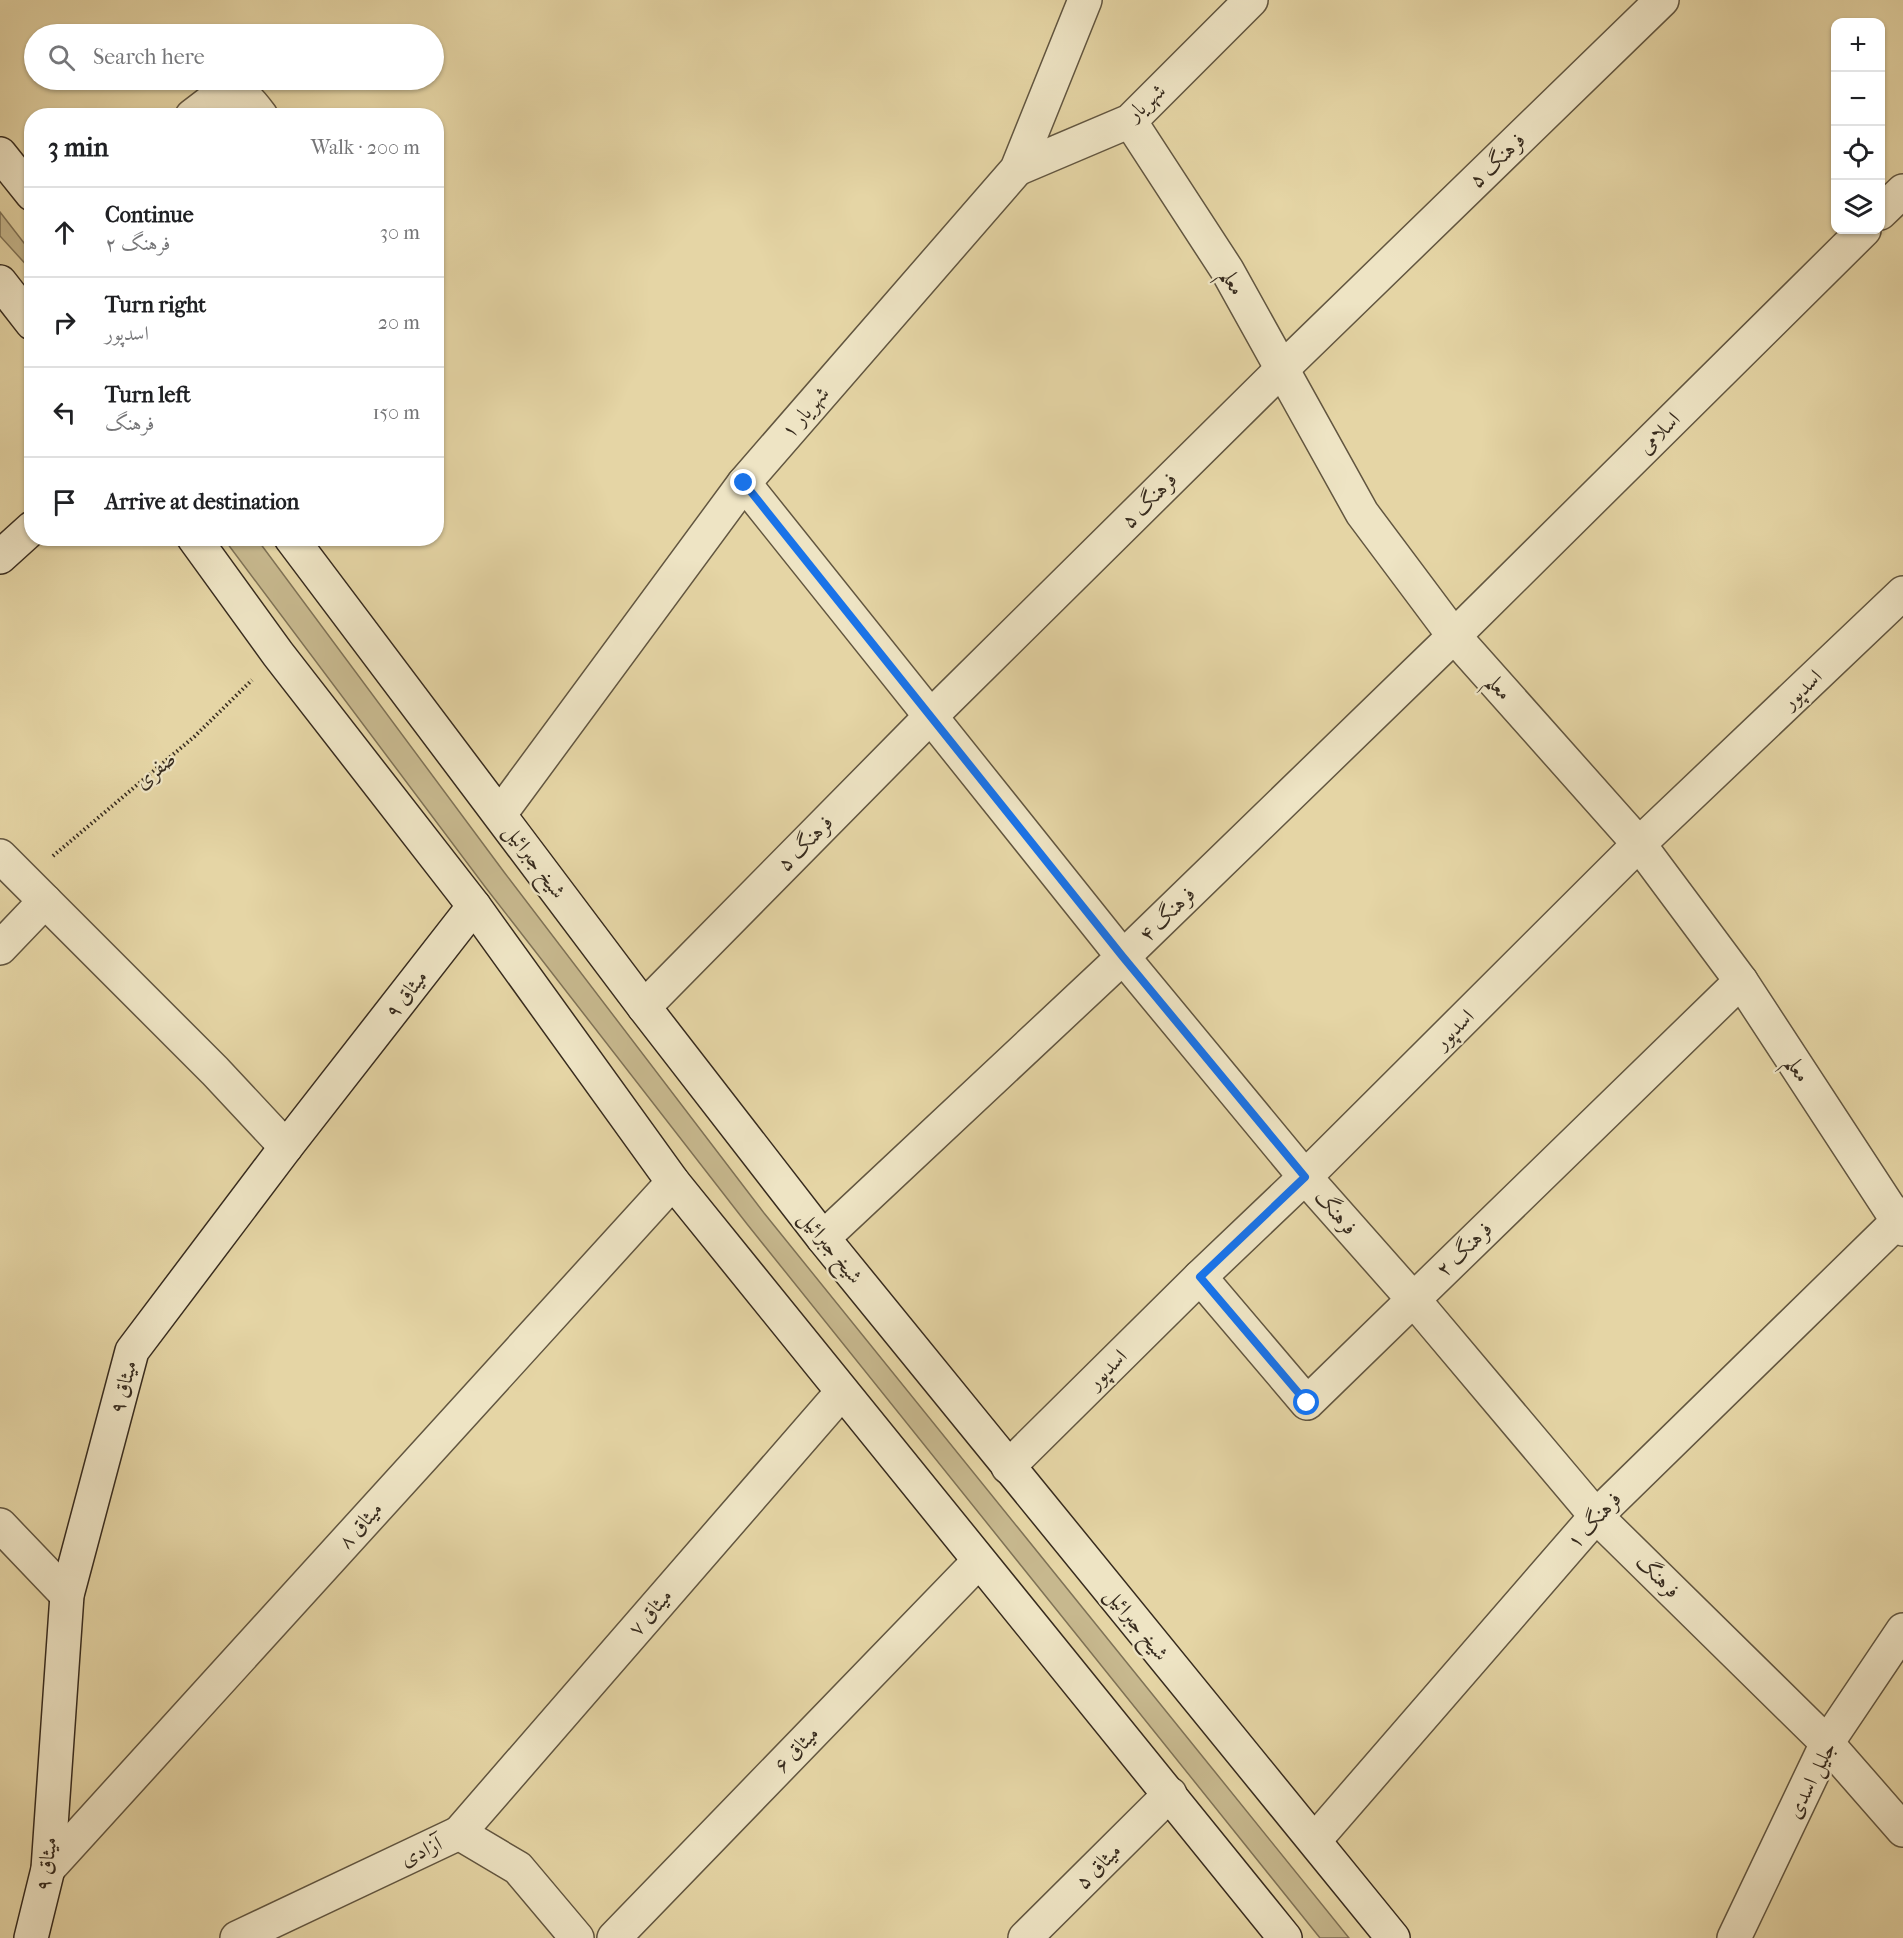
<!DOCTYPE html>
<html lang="en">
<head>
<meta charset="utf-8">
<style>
  body { margin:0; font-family:"IM FELL French Canon",Amiri,serif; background:#f6f6f6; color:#202124 }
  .controls { position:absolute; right:18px; top:18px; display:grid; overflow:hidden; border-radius:12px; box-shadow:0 2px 4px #0004 }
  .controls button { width:54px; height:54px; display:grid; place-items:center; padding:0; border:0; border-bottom:2px solid #e0e0e0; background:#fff; color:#202124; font:30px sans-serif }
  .stop { position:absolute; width:18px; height:18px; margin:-14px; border:4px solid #1a73e8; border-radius:50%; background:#fff }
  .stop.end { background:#1a73e8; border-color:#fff; box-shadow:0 2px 6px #0008 }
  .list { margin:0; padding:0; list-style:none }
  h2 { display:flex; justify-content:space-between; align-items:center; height:78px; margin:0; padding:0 24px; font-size:26px }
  h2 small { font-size:20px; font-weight:400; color:#757577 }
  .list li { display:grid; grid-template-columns:39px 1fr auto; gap:18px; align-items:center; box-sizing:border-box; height:90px; padding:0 24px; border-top:2px solid #e0e0e0 }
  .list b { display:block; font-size:22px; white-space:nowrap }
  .list p { margin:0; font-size:20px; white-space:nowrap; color:#757577 }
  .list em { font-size:20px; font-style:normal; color:#757577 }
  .icon { flex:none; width:33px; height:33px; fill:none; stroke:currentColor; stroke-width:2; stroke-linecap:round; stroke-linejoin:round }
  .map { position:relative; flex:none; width:1903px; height:1938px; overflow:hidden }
  .search { position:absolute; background:#fff; box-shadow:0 2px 4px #0004; left:24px; top:24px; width:420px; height:66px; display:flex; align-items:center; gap:15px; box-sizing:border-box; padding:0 21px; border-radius:33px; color:#757577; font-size:22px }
  .panel { position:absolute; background:#fff; box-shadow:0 2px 4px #0004; left:24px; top:108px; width:420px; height:438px; border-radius:24px }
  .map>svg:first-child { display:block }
</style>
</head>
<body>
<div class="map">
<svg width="1903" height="1938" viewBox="0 0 1903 1938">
  <rect width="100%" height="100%" fill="#e5d5a5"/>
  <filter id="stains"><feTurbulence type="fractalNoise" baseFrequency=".00333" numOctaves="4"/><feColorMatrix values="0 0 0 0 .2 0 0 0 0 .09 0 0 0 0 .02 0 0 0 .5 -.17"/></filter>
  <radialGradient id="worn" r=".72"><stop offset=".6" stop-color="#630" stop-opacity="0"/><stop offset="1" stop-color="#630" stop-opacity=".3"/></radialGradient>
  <g fill="#c7b88e" stroke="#7f7256" stroke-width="1.5">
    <polygon points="0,212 31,252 31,270 0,236"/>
    <polygon points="224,539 257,539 504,872 764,1213 1349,1938 1320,1938 747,1224 486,888"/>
  </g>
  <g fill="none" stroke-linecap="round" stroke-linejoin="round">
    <g stroke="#625640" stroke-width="36">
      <g id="street">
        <path d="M192,116L226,90C244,93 250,101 261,116"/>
        <polyline points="1130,121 1227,270 1362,513 1454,636 1639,844 1741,981 1903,1229"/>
        <polyline points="1017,169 1130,121 1251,0"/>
        <polyline points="1880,213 1903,191"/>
        <polyline points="744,483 1123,957 1305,1177 1413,1299 1596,1516 1827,1743 1903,1830"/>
        <polyline points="500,814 744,483 1017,169 1085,0"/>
        <polyline points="0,856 215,1071 286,1147"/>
        <polyline points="0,948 45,901"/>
        <polyline points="644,1007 931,716 1281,370 1662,0"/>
        <polyline points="823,1238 1123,957 1454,636 1864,230"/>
        <polyline points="1200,1277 1307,1403 1741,981"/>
        <polyline points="1008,1467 1200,1277 1305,1177 1639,844 1903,593"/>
        <polyline points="0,1525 67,1595"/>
        <polyline points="459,1833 842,1392"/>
        <polyline points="1315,1840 1596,1516 1897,1222 1903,1214"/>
        <polyline points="48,1869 673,1182"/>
        <polyline points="237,1938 459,1833 518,1868 577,1938"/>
        <polyline points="614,1938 979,1561"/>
        <polyline points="1025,1938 1170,1794"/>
        <polyline points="1734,1938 1827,1743 1903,1630"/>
      </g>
    </g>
    <g stroke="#372b1e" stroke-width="36">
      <g id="secondary">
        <polyline points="0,154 32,194"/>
        <polyline points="0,282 32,323"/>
        <polyline points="194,538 278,654 474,906 673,1182 1285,1938"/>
        <polyline points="291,538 644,1007 823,1238 1393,1938"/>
        <polyline points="0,557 32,528"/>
        <polyline points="31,1938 48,1869 67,1595 132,1351 286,1147 474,906"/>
      </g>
    </g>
    <polyline stroke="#372b1e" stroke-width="4" stroke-dasharray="1.5 3" stroke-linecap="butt" points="53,856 195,736 252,680"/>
    <use href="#street" stroke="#eee4c4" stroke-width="33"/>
    <use href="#secondary" stroke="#eee4c4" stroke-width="33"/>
  </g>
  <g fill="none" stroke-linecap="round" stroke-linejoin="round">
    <polyline stroke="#1a73e8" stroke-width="8" points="744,483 1123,957 1305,1177 1200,1277 1307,1403"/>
  </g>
  <g text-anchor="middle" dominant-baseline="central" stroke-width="4.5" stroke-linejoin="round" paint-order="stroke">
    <g font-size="21" fill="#372b1e" stroke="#eee4c4">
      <text transform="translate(1146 102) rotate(-42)">شهریار</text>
      <text transform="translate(1497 160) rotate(-44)">فرهنگ ۵</text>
      <text transform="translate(1233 282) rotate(61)">معلم</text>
      <text transform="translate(805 412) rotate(-49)">شهریار ۱</text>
      <text transform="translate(1659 433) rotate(-45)">اسلامی</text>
      <text transform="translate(1149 500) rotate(-45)">فرهنگ ۵</text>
      <text transform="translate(1499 687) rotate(48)">معلم</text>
      <text transform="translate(1802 689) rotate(-44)">اسدپور</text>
      <text transform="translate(155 770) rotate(-40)">صفری</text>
      <text transform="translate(805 843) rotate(-45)">فرهنگ ۵</text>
      <text transform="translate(535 861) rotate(53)">شیخ جبرائیل</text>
      <text transform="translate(1167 914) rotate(-44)">فرهنگ ۴</text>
      <text transform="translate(406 994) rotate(-52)">میثاق ۹</text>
      <text transform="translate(1454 1029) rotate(-45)">اسدپور</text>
      <text transform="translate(1798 1069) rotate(57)">معلم</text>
      <text transform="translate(1336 1212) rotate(49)">فرهنگ</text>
      <text transform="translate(831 1247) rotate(51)">شیخ جبرائیل</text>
      <text transform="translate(1464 1249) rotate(-44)">فرهنگ ۲</text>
      <text transform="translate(1107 1369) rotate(-45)">اسدپور</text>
      <text transform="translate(123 1387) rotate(-75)">میثاق ۹</text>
      <text transform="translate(1594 1520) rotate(-47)">فرهنگ ۱</text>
      <text transform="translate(360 1525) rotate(-48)">میثاق ۸</text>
      <text transform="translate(1658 1576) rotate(45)">فرهنگ</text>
      <text transform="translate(650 1612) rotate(-49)">میثاق ۷</text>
      <text transform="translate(1137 1624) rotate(51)">شیخ جبرائیل</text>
      <text transform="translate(796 1749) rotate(-46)">میثاق ۶</text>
      <text transform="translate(1811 1780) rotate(-63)">جلیل اسدی</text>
      <text transform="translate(421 1851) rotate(-25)">آزادی</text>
      <text transform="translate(46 1864) rotate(-82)">میثاق ۹</text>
      <text transform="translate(1098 1866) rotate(-45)">میثاق ۵</text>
    </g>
  </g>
  <rect width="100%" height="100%" filter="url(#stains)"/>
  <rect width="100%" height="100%" fill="url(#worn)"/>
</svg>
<div class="controls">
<button>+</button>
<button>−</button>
<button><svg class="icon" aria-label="locate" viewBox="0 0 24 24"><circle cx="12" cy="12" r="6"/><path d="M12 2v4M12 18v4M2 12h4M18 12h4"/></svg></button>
<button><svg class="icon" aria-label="layers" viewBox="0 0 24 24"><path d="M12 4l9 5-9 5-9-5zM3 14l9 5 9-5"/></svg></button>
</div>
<div class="stop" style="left:1307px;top:1403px"></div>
<div class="stop end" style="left:744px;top:483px"></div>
<div class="search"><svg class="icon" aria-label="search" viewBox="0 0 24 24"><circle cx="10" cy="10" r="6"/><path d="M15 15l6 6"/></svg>Search here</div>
<section class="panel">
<h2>3 min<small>Walk · 200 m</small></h2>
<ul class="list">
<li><svg class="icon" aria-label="ahead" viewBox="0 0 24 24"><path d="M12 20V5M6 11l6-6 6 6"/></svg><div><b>Continue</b><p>فرهنگ ۲</p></div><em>30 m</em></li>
<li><svg class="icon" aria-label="right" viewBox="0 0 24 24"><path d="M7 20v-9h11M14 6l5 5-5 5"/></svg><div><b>Turn right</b><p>اسدپور</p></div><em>20 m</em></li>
<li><svg class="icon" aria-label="left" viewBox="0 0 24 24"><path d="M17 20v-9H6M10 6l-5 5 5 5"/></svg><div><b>Turn left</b><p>فرهنگ</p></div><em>150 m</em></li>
<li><svg class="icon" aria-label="arrive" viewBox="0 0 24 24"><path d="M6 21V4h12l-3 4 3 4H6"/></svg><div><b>Arrive at destination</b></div></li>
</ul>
</section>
</div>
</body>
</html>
